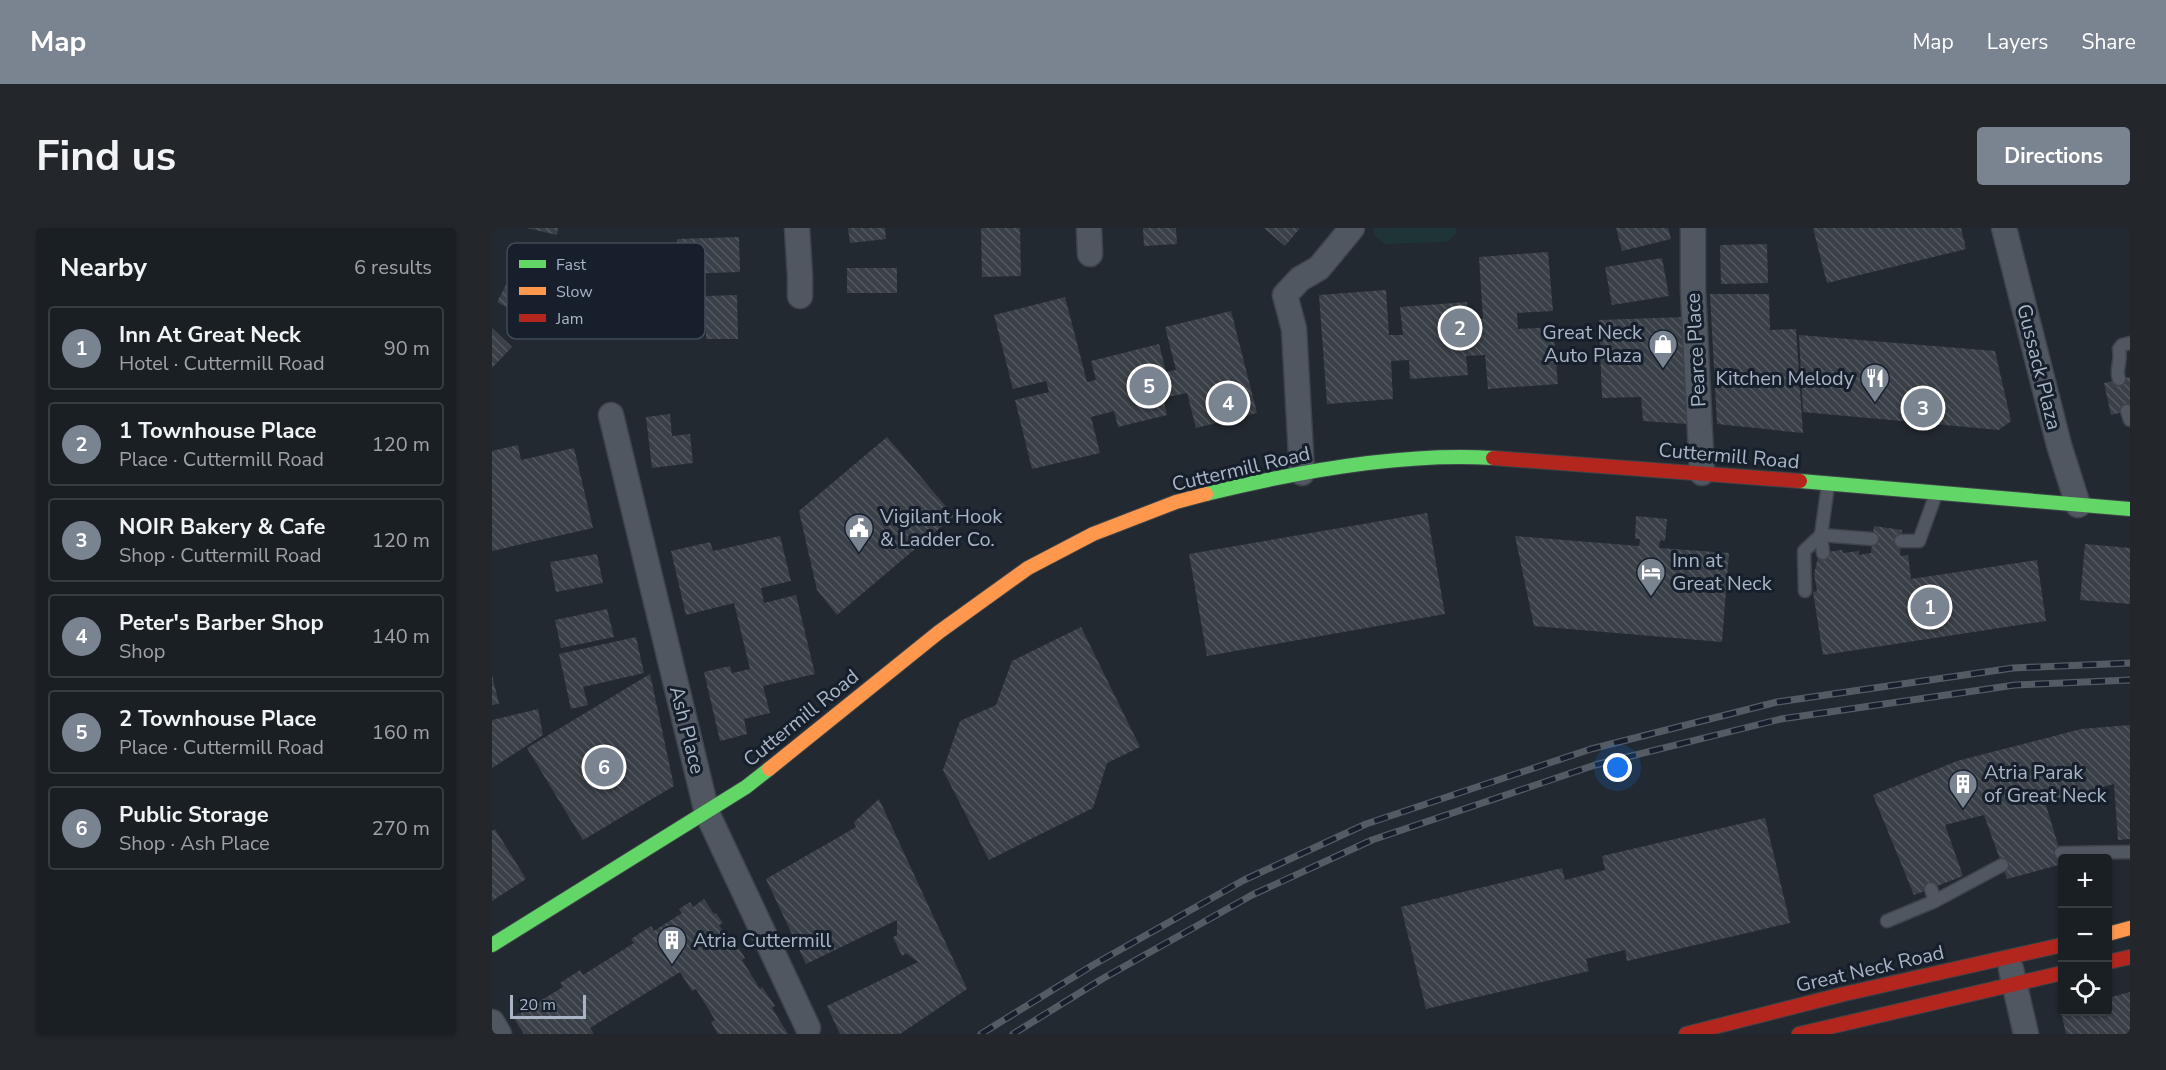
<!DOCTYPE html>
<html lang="en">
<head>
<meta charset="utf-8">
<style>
  body { margin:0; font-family:"Nunito Sans",sans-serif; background:#23272c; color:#f1f3f6 }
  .controls { position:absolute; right:18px; bottom:18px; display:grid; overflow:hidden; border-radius:6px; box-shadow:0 2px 4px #0004 }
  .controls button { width:54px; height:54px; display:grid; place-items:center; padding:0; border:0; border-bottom:2px solid #383d41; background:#1a1f24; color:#f1f3f6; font:30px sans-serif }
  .scale { position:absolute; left:18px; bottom:15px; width:76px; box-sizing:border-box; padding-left:6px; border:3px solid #a9b5c5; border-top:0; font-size:16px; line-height:21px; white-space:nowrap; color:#a9b5c5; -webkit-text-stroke:4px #161f2b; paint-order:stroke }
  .you { position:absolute; left:1126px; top:540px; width:21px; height:21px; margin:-15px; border:4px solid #fff; border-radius:50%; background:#1a73e8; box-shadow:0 0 0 9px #1a73e833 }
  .badge { display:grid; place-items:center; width:39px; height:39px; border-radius:50%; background:#7a8491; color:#fff; font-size:20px; font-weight:700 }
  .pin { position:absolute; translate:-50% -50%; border:3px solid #fff; box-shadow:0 2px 6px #0006 }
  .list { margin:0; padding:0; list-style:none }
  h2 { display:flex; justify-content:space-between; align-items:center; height:78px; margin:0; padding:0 24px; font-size:26px }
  h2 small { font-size:20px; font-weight:400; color:#9fa2a6 }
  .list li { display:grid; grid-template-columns:39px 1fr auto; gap:18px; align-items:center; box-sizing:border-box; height:84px; margin:0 12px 12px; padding:0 12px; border:2px solid #383d41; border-radius:6px }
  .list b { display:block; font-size:22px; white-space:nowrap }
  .list p { margin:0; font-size:20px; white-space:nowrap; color:#9fa2a6 }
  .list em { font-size:20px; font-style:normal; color:#9fa2a6 }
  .icon { flex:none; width:33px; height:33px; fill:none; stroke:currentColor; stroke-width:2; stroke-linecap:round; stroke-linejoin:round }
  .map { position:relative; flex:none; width:1638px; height:806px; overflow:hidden; border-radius:6px }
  header { display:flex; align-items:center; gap:36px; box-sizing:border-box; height:84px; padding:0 30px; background:#7a8491; color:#fff }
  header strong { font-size:28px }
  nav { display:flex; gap:33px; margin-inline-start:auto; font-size:21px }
  .intro { display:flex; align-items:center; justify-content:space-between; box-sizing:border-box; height:144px; padding:0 36px }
  h1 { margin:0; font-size:42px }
  .button { padding:15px 27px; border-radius:6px; background:#7a8491; color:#fff; font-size:21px; font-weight:700 }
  main { display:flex; gap:36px; padding:0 36px }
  aside { flex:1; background:#1a1f24; border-radius:6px; box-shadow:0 2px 4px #0004 }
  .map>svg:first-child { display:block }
</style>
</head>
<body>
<header>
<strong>Map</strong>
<nav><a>Map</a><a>Layers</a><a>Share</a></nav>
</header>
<div class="intro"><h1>Find us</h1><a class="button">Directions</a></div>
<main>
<aside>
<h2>Nearby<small>6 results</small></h2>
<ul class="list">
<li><span class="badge">1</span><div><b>Inn At Great Neck</b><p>Hotel · Cuttermill Road</p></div><em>90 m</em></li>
<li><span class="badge">2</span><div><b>1 Townhouse Place</b><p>Place · Cuttermill Road</p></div><em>120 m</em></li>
<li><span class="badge">3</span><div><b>NOIR Bakery &amp; Cafe</b><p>Shop · Cuttermill Road</p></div><em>120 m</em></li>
<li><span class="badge">4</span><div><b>Peter's Barber Shop</b><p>Shop</p></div><em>140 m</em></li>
<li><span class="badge">5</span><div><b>2 Townhouse Place</b><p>Place · Cuttermill Road</p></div><em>160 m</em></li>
<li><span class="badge">6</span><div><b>Public Storage</b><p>Shop · Ash Place</p></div><em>270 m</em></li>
</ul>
</aside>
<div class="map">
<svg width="1638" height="806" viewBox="0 0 1638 806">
  <defs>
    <pattern id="building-back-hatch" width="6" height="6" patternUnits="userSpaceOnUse" patternTransform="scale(1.5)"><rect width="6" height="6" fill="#3a4047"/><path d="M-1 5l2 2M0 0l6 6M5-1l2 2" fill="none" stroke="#545960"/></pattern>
  </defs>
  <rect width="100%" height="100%" fill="#222930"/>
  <polygon fill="#1f3437" points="880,0 964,0 964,5 955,14 893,16 883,8"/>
  <g fill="url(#building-back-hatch)">
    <polygon points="35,0 66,0 65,7"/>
    <polygon points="356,0 393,0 394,11 358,15"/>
    <polygon points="489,0 528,0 529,48 490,49"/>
    <polygon points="651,0 684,0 685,16 652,18"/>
    <polygon points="772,0 808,0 793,18"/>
    <polygon points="1124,0 1176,0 1179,11 1130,23"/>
    <polygon points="1321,0 1469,0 1474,21 1335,55"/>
    <polygon points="247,9 248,44 186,46 185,11"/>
    <polygon points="1275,16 1276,55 1229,56 1228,17"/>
    <polygon points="34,19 73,40 43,95 5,74"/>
    <polygon points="1056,24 1061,83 1025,85 1026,101 1061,99 1066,156 996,161 993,127 974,128 976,147 918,151 917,132 899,133 901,171 835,176 827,67 894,62 897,107 911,107 908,79 975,74 976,93 991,91 987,29"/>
    <polygon points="1170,30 1177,68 1120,77 1113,39"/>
    <rect x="355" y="40" width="50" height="25"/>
    <polygon points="1218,66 1277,66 1278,102 1304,101 1311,205 1225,196"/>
    <polygon points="245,67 246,111 214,111 213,68"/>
    <polygon points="573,69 595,154 604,152 599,133 667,116 674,144 684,142 673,99 739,83 765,185 704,200 695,165 671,170 675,187 626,199 622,183 599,189 608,225 540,241 523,172 557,164 554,153 521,161 502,87"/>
    <polygon points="1193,89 1196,196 1151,193 1149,169 1110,170 1107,92"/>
    <polygon points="0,100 20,119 0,140"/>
    <polygon points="1307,107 1503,123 1519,193 1507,202 1311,184"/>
    <polygon points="1638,149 1638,182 1619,187 1612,155"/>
    <polygon points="178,186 180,208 198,206 201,235 160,240 154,189"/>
    <polygon points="395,209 462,288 345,387 325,362 307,283"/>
    <polygon points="26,217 29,232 82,220 101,300 0,323 0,223"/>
    <polygon points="935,285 953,386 715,428 697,326"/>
    <polygon points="1144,288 1175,291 1173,313 1168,312 1167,320 1237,325 1230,414 1042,398 1023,308 1147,318 1148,311 1143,311"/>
    <polygon points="1382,298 1410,302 1408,328 1416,327 1419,351 1545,332 1554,393 1331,427 1321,364 1325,363 1322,346 1327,325 1350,322 1351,325 1367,323 1367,327 1379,325"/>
    <polygon points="288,308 299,353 269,360 272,375 304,367 323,446 271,458 278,485 252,491 255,506 228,513 212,444 238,438 240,445 258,441 242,375 194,387 179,323 218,314 221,323"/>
    <polygon points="1593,316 1638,320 1638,376 1588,372"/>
    <polygon points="105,326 111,355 64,364 58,334"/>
    <polygon points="115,381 122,409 69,420 63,392"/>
    <polygon points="589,399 648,519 615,535 601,580 497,632 451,542 468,493 504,477 520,433"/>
    <polygon points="144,409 152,445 91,459 96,477 79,481 67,426"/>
    <polygon points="158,446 182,558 91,612 35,520"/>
    <polygon points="0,447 7,476 0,477"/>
    <polygon points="46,481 51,507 0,540 0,492"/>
    <polygon points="1638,497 1638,611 1626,612 1622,556 1553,574 1570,630 1570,636 1515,651 1492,587 1453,597 1471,648 1422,667 1381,567 1465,533 1589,501"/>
    <polygon points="387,571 475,761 408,806 348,806 335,778 426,734 414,725 410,728 401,709 405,707 405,692 314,736 274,651 364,599 362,594"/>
    <polygon points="1273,590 1298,695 1135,733 1133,722 1094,731 1097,743 934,781 909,679 1070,640 1073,652 1113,642 1110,628"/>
    <polygon points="3,601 34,651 0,673 0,603"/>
    <polygon points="212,671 222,686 224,685 231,695 227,697 238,713 241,711 253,730 250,732 268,761 270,759 283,778 280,780 296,806 226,806 219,794 223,792 204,761 200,763 188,744 98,800 102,806 32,806 21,789 32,782 29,779 40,772 43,776 71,759 68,755 88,742 91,747 142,715 139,711 159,698 162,703 190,685 187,681 198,674 201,679"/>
    <polygon points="1638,764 1638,806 1574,806 1569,784 1616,784 1616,770"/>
  </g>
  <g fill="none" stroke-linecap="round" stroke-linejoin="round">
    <g stroke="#3e444a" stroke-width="15">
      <g id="lane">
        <path d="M1627,151C1623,141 1630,133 1627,121L1630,117L1638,115"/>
        <polyline points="1635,183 1638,192"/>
        <polyline points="1409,313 1427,313 1444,266"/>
        <polyline points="1331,325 1329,307 1336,257"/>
        <polyline points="1313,363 1312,323 1329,307 1380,311"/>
        <polyline points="1569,625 1638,624"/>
        <polyline points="1439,661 1443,673"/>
        <polyline points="1395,693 1443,673 1510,637"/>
      </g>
    </g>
    <g stroke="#3e444a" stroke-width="27">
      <g id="street">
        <polyline points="305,0 308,48 308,68"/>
        <polyline points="597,0 598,26"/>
        <polyline points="1201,0 1201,62 1210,245"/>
        <polyline points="1512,0 1567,217 1586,277"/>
        <polyline points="119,187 215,585 316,800"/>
        <polyline points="810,245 802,101 793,67 808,51 827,40 860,0"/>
        <polyline points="1519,741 1534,806"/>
        <polyline points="0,794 7,806"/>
      </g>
    </g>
    <g stroke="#3e444a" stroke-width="16">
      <g id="fast">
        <polyline points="1308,253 1638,281"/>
        <path d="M714,266C803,244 909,224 1001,230"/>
        <polyline points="0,717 254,559 277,541"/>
      </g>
    </g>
    <g stroke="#3e444a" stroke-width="16">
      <g id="slow">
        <polyline points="277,541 447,404 536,340 601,306 684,274 714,266"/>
        <polyline points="1616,706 1638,700"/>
      </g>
    </g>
    <g stroke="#3e444a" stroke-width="16">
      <g id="jam">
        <polyline points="1001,230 1308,253"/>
        <polyline points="1616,734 1638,729"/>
        <polyline points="1194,806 1352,766 1570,717"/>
        <polyline points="1307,806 1570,745"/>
      </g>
    </g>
    <use href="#lane" stroke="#515760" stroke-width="12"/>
    <use href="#street" stroke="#515760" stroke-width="24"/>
    <use href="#fast" stroke="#63d668" stroke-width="14"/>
    <use href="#slow" stroke="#ff974d" stroke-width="14"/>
    <use href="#jam" stroke="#b3261e" stroke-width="14"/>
    <g stroke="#555b63" stroke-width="7">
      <g id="rail">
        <polyline points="489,806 601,737 752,652 874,596 1099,521 1285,474 1521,440 1638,435"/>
        <polyline points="521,806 610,751 760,667 880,612 1103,537 1289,491 1523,457 1638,452"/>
      </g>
    </g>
    <use href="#rail" stroke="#161f2b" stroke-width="4.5" stroke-dasharray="14" stroke-linecap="butt"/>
  </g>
  <defs>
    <g id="shop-pin" transform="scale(1.5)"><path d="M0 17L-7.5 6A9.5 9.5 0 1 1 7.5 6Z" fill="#7a8491" stroke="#161f2b"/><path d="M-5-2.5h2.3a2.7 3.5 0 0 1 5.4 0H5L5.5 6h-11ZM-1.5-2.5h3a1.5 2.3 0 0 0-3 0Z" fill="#fff"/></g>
    <g id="restaurant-pin" transform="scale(1.5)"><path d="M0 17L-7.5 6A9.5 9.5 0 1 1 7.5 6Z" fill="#7a8491" stroke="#161f2b"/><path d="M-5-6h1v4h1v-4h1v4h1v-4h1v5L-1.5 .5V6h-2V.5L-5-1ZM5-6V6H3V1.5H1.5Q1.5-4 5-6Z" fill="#fff"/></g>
    <g id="civic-pin" transform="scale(1.5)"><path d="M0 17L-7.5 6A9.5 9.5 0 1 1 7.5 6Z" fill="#7a8491" stroke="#161f2b"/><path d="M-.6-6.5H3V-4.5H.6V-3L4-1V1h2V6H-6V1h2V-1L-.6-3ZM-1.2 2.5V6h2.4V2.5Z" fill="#fff"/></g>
    <g id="hotel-pin" transform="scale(1.5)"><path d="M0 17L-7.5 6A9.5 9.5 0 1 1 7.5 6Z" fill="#7a8491" stroke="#161f2b"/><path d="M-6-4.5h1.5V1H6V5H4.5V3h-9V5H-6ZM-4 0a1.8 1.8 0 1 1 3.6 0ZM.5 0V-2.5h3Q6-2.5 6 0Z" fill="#fff"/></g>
    <g id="building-pin" transform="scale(1.5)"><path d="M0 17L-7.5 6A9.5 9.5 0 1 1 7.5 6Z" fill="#7a8491" stroke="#161f2b"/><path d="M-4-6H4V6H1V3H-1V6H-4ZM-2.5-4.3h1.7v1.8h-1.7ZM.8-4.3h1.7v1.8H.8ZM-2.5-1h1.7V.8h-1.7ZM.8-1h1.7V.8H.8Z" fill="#fff"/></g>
  </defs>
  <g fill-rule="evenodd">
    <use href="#shop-pin" x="1171" y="116"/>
    <use href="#restaurant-pin" x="1383" y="150"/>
    <use href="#civic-pin" x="367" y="300"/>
    <use href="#hotel-pin" x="1159" y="344"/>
    <use href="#building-pin" x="1471" y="556"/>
    <use href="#building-pin" x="180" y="712"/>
  </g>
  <g text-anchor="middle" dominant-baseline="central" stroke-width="6" stroke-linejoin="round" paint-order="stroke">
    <g font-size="20" fill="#a9b5c5" stroke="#161f2b" text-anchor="start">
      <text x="1150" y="104" text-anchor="end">Great Neck<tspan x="1150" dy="23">Auto Plaza</tspan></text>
      <text x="1362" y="150" text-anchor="end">Kitchen Melody</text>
      <text x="388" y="288">Vigilant Hook<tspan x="388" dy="23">&amp; Ladder Co.</tspan></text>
      <text x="1180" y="332">Inn at<tspan x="1180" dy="23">Great Neck</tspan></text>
      <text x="1492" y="544">Atria Parak<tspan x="1492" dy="23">of Great Neck</tspan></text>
      <text x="201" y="712">Atria Cuttermill</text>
    </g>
    <g font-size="20" fill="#a9b5c5" stroke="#161f2b">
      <text transform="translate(1204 122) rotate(-93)">Pearce Place</text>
      <text transform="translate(1547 139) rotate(76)">Gussack Plaza</text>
      <text transform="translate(1237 228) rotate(5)">Cuttermill Road</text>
      <text transform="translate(749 241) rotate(-13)">Cuttermill Road</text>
      <text transform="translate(309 490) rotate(-39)">Cuttermill Road</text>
      <text transform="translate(195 502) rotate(76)">Ash Place</text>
      <text transform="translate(1378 741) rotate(-13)">Great Neck Road</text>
    </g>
  </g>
  <rect x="15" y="15" width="198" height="96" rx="9" fill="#161f2b" stroke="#424c59" stroke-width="1.5"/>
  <rect x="27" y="32" width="27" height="8" fill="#63d668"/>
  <rect x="27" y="59" width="27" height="8" fill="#ff974d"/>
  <rect x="27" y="86" width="27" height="8" fill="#b3261e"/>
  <g font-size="16" fill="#a9b5c5">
    <text x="64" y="42">Fast</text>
    <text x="64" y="69">Slow</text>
    <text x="64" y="96">Jam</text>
  </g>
</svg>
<div class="controls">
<button>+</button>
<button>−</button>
<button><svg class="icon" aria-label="locate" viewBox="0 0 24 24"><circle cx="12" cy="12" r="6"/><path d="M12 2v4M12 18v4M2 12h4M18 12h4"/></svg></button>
</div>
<div class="scale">20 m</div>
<div class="you"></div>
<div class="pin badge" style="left:1438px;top:379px">1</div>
<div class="pin badge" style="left:968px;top:100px">2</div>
<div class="pin badge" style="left:1431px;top:180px">3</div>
<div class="pin badge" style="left:736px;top:175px">4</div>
<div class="pin badge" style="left:657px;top:158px">5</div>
<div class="pin badge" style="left:112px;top:539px">6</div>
</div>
</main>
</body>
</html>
